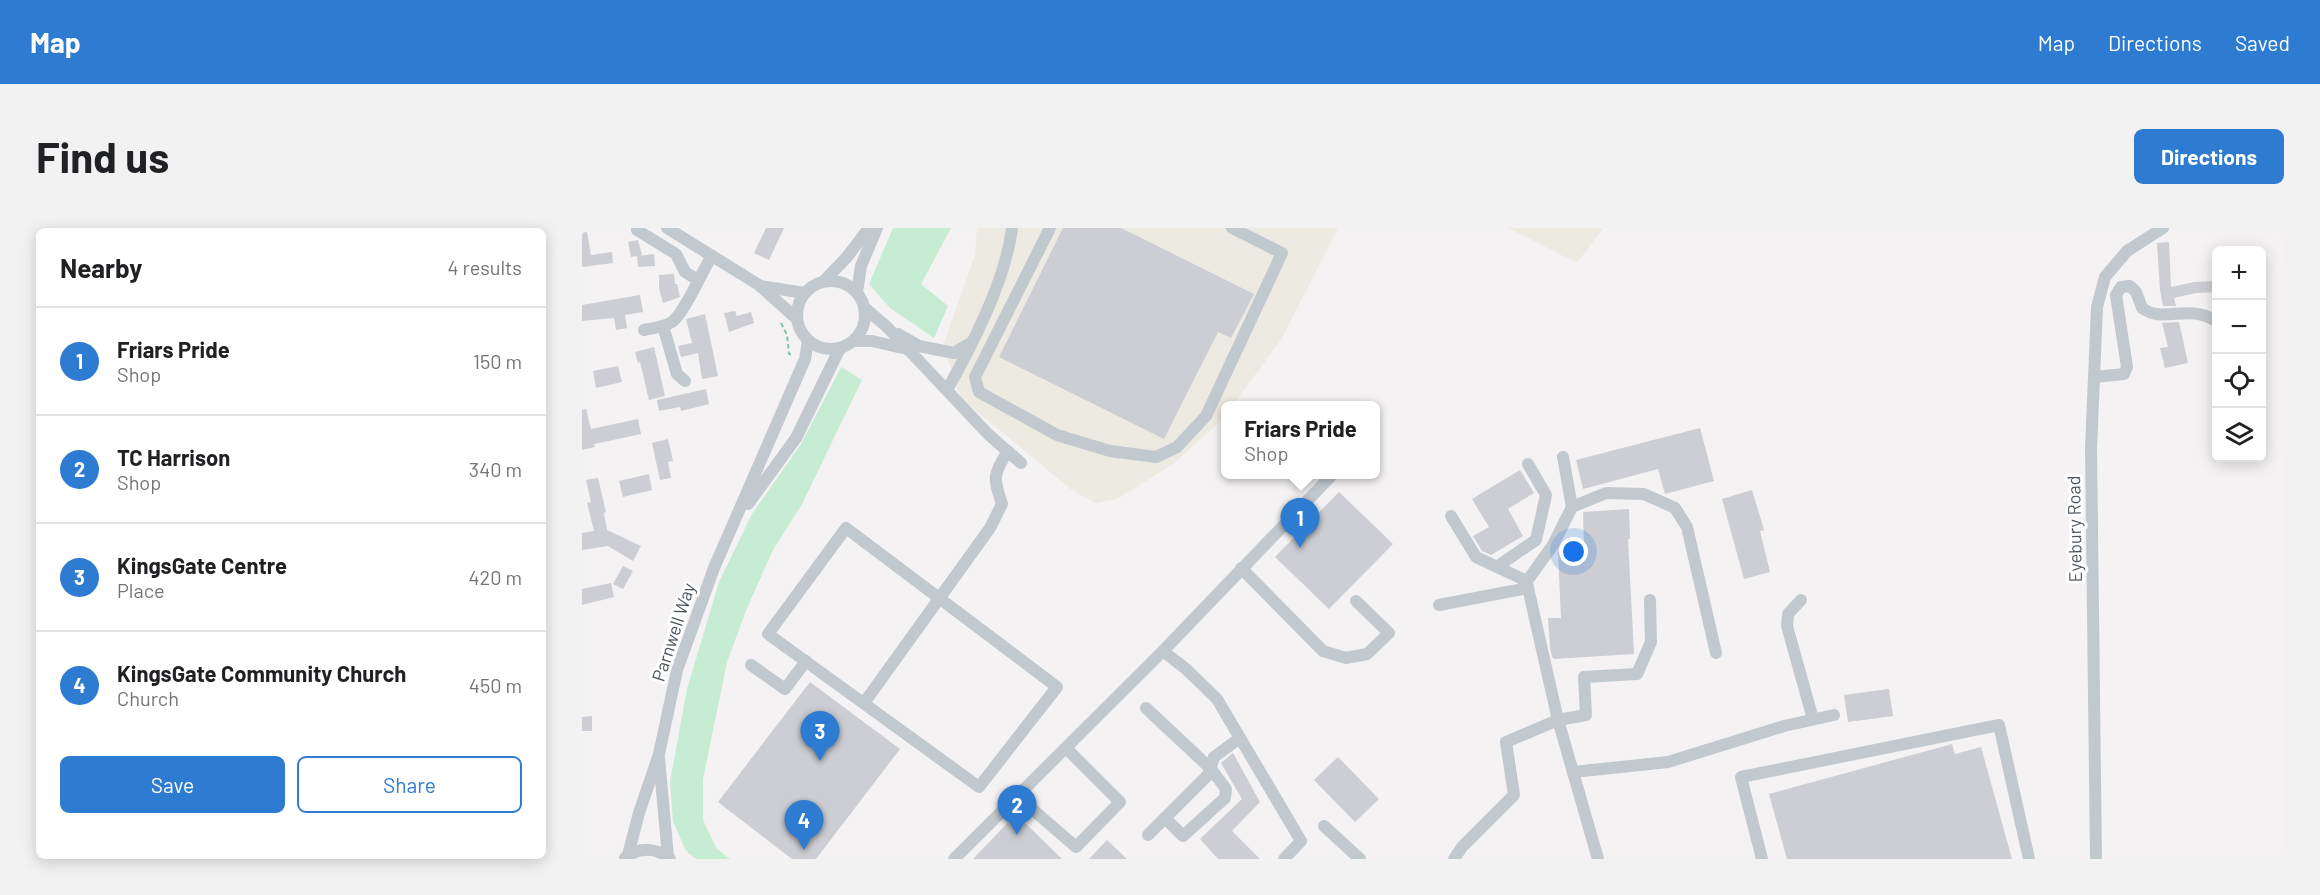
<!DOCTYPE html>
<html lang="en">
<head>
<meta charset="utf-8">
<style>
  body { margin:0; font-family:Barlow,sans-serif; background:#f2f2f2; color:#202124 }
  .controls { position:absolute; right:18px; top:18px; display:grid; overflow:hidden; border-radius:9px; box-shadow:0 3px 15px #0003 }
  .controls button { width:54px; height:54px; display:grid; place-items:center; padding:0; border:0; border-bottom:2px solid #e0e0e0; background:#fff; color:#202124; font:30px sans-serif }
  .you { position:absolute; left:992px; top:324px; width:21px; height:21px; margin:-15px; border:4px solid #fff; border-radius:50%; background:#1a73e8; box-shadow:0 0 0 9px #1a73e833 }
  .badge { display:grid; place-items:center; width:39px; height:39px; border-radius:50%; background:#2d7cd2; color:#fff; font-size:20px; font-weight:700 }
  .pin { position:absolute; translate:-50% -50px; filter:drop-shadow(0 2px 3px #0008) }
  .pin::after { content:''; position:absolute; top:32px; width:21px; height:18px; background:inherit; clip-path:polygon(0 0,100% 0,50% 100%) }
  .popup { position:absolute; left:639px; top:173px; width:159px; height:78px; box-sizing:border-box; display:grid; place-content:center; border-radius:9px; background:#fff; filter:drop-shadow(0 2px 4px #0005); font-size:20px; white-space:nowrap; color:#757577 }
  .popup b { font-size:22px; color:#202124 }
  .popup::after { content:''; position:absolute; left:50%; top:100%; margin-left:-12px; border:12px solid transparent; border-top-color:#fff }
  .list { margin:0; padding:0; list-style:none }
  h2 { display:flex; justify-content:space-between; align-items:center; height:78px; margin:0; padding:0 24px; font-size:26px }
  h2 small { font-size:20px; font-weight:400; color:#757577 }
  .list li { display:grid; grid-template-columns:39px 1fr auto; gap:18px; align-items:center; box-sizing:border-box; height:108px; padding:0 24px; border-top:2px solid #e0e0e0 }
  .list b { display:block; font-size:22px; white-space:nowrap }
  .list p { margin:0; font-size:20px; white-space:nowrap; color:#757577 }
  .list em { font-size:20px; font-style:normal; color:#757577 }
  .actions { display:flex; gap:12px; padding:18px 24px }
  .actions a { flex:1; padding:14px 0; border:2px solid #2d7cd2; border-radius:9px; text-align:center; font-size:21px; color:#2d7cd2 }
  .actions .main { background:#2d7cd2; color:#fff }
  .icon { flex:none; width:33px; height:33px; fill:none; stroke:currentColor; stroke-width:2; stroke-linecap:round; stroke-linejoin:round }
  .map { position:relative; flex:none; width:1702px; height:631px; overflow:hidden; border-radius:9px }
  header { display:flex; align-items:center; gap:36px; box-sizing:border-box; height:84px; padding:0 30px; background:#2d7cd2; color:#fff }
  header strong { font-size:28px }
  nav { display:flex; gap:33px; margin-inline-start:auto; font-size:21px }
  .intro { display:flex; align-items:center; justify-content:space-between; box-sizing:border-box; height:144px; padding:0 36px }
  h1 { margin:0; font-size:42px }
  .button { padding:15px 27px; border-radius:9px; background:#2d7cd2; color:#fff; font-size:21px; font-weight:700 }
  main { display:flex; gap:36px; padding:0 36px }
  aside { flex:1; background:#fff; border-radius:9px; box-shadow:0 3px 15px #0003 }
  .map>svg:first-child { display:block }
</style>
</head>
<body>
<header>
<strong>Map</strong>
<nav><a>Map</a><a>Directions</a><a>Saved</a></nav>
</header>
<div class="intro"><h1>Find us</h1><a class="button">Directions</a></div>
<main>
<aside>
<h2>Nearby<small>4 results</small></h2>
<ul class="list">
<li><span class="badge">1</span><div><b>Friars Pride</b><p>Shop</p></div><em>150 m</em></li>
<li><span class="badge">2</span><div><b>TC Harrison</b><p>Shop</p></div><em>340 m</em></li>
<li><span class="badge">3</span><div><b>KingsGate Centre</b><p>Place</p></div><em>420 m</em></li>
<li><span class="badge">4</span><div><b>KingsGate Community Church</b><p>Church</p></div><em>450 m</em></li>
</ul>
<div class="actions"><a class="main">Save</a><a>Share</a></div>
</aside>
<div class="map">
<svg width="1702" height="631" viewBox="0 0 1702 631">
  <rect width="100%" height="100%" fill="#f4f2f2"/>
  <g fill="#edeae2">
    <polygon points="395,0 756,0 700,110 651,177 643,178 643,189 640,192 591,236 535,271 514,275 491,263 379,170 361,118 393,27"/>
    <polygon points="926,0 1021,0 995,35"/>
  </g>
  <g fill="#c6ecd3">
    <polygon points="311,0 369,0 339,56 366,78 352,110 308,80 287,56"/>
    <polygon points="259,139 280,152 220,276 191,322 165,380 145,434 121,551 121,592 135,621 148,631 114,631 104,623 91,593 88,554 105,461 137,354 170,286 219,216"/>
  </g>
  <g fill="#ccced3">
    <polygon points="184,0 202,0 187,32 172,25"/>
    <polygon points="481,0 539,0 672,66 649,110 636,104 582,211 417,129"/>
    <polygon points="5,4 9,27 30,24 31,35 0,39 0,5"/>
    <polygon points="56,12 60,27 56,28 72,26 73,38 56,39 55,28 49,29 46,14"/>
    <polygon points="1587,14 1589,59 1612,54 1635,53 1635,64 1614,65 1592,70 1594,78 1581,78 1578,62 1575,15"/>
    <polygon points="92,46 93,56 95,56 98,69 81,75 77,60 77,47"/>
    <polygon points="58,67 61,84 43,87 45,100 34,102 32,90 0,93 0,77"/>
    <polygon points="153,83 155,88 169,84 172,95 147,104 142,85"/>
    <polygon points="123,86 136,148 120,151 116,125 99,129 96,118 110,115 104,91"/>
    <polygon points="1597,94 1606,135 1583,140 1578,120 1586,119 1580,95"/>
    <polygon points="72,119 83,168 67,172 58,134 56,135 53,124"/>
    <polygon points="36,138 40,154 14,160 11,143"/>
    <polygon points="124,161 127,176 99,183 98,179 77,183 75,172"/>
    <polygon points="4,181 9,201 56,191 59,206 12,216 13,219 0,222 0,182"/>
    <polygon points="1118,200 1132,253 1083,266 1076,241 1001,261 994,232"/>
    <polygon points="86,211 91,233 86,234 89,250 78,252 70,215"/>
    <polygon points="938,242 952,265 926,281 941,308 909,327 900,323 891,308 907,299 890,271"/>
    <polygon points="67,246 70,262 41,269 37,253"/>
    <polygon points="16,250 24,284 22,285 25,302 59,318 51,333 26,318 0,322 0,305 12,303 5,275 9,274 4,252"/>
    <polygon points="1170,262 1182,302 1178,303 1188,344 1162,351 1140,271"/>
    <polygon points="757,264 811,316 747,381 693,329"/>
    <polygon points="1047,281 1048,311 1046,311 1052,426 972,431 970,429 968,419 966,390 979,390 976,325 980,318 1002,317 1001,284"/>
    <polygon points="41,338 51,343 41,361 31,356"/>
    <polygon points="29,355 32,369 0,377 0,361"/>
    <polygon points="228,454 318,521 234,631 210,631 136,574"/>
    <polygon points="1307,461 1311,488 1266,494 1262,467"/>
    <polygon points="10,488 10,503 0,503 0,489"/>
    <polygon points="1370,516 1373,526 1399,519 1430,631 1205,631 1187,566"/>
    <polygon points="651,525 678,574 650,603 678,631 636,631 618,611 660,571 639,535"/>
    <polygon points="756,529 797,571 773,594 732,552"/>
    <polygon points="434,586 480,631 391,631"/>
    <polygon points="525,612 545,631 507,631"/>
  </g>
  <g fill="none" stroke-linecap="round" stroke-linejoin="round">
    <polyline stroke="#81c6a1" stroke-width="2" stroke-dasharray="4.5 3" stroke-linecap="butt" points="199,95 205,107 207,126 211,127"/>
    <g stroke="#c1c9ce" stroke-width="12">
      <polyline points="85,0 177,57 215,91"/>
      <polyline points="468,0 393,149 397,164 475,207 528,223 574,229 595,219 624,188 700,25 650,0"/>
      <polyline points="55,2 94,26 103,44 116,52"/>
      <circle cx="249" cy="87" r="34"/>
      <polyline points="242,53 265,29 287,0"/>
      <polyline points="178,58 223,65"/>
      <polyline points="275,64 279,38 295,0"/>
      <polyline points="283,80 305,99 406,206 439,235"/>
      <polyline points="81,98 95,146 103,153"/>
      <path d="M62,102C72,100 82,99 90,94C102,86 120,43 130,28"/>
      <polyline points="316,106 337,118 372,125 389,115"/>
      <polyline points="272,113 290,113 325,121"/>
      <path d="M1512,149L1542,146L1545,139L1534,67L1539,59L1548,58L1554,64L1560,80C1582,96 1605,75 1634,93"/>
      <path d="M365,162C391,116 424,52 430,0"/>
      <polyline points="981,229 990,279"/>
      <polyline points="166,276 214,210 258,120"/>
      <polyline points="869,288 894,329 945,353"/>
      <polygon points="264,300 475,459 397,559 186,406"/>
      <polyline points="916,338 954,312 964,267 946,236"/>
      <polyline points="659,340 741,423 764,430 785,426 807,405 774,373"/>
      <polyline points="1219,372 1206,386 1205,398 1231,491"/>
      <polyline points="857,377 946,360"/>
      <polyline points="581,423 604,441 635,471 719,613 702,631"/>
      <polyline points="169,437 203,461 224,433"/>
      <path d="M282,475L408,300L420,276C411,250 411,246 426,223"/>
      <polyline points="564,480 629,541 644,561 643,570 601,608 583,590"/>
      <polyline points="77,530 86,629"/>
      <polyline points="991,544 1086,534 1202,498 1252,487"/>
      <polyline points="450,581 494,619 538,574 484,520"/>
      <polyline points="742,598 778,631"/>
      <polyline points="566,607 626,547 632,529 658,510"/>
      <polyline points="46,627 57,585 77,526 95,442 132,340 223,131 226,113"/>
      <path d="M43,630C57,619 74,619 88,631"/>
      <polyline points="372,631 581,423 751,246"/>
      <polyline points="872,631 880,619 932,567 924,514 976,492 1004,487 1002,449 1055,446 1069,414 1068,372"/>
      <polyline points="1016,631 976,492 946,360 945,353 971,317 990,279 1024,265 1062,266 1093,280 1105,299 1134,425"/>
      <polyline points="1180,631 1159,549 1417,497 1447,631"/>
      <polyline points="1514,631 1509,220 1515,79 1523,49 1545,23 1581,0"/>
    </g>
  </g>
  <g text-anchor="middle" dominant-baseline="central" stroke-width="6" stroke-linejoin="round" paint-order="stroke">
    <g font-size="18" fill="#4b555d" stroke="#fff">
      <text transform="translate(1492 301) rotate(-91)">Eyebury Road</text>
      <text transform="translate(91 404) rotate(-72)">Parnwell Way</text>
    </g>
  </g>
</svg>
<div class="controls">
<button>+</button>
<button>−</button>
<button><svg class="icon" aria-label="locate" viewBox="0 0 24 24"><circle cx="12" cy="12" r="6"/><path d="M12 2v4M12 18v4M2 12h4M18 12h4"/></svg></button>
<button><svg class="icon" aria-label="layers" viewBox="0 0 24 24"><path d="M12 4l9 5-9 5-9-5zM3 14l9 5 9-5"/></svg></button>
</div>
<div class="you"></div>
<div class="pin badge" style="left:718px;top:320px">1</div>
<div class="popup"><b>Friars Pride</b>Shop</div>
<div class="pin badge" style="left:435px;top:607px">2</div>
<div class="pin badge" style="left:238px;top:533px">3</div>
<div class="pin badge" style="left:222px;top:622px">4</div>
</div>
</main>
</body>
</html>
